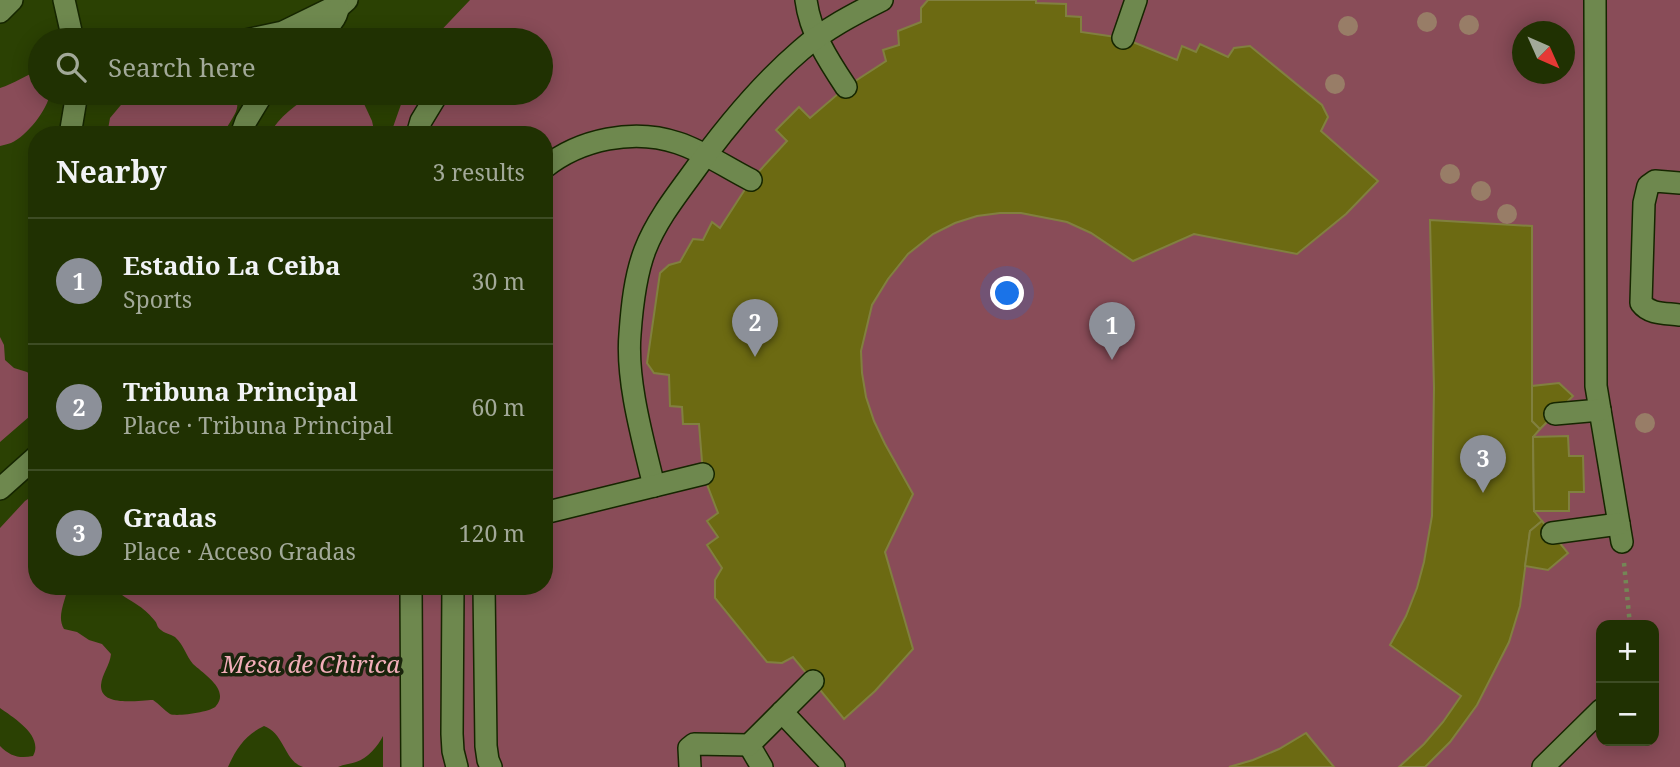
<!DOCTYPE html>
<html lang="en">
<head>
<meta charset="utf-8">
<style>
  body { margin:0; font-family:"Noto Serif",serif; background:#2d3d11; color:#f1f3f6 }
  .controls { position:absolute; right:21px; bottom:21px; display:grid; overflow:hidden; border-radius:14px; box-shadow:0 4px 18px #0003 }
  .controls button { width:63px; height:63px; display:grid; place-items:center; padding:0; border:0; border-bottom:2px solid #3d4c24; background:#203102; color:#f1f3f6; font:35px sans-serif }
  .compass { position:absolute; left:1512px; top:21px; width:63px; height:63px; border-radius:50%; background:#203102; box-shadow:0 4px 18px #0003; rotate:135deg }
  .you { position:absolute; left:1008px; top:294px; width:24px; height:24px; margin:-18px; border:5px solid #fff; border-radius:50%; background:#1a73e8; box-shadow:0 0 0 10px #1a73e833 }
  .badge { display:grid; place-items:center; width:46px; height:46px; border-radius:50%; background:#8c9099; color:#fff; font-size:23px; font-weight:700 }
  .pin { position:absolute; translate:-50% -58px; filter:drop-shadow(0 2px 4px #0008) }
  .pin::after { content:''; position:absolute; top:37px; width:24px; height:21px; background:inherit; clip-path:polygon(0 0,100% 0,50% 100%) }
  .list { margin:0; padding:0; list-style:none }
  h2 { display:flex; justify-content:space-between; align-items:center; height:91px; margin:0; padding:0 28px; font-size:30px }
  h2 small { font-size:23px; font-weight:400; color:#a2a999 }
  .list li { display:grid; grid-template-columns:46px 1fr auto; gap:21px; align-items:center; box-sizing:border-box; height:126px; padding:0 28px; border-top:2px solid #3d4c24 }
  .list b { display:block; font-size:26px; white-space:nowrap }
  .list p { margin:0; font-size:23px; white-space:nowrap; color:#a2a999 }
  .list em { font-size:23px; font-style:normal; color:#a2a999 }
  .icon { flex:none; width:38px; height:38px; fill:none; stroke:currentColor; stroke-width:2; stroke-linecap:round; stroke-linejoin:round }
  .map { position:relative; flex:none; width:1680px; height:767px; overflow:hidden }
  .search { position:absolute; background:#203102; box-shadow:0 4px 18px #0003; left:28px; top:28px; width:525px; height:77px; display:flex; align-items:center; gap:18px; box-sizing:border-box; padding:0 24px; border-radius:38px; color:#a2a999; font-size:26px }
  .panel { position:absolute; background:#203102; box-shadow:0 4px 18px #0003; left:28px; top:126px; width:525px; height:469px; border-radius:28px }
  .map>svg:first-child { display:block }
</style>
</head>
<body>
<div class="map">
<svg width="1680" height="767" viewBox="0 0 1680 767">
  <rect width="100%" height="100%" fill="#2b4103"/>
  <g fill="#894c58" fill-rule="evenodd">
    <path d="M470,0H1680V767H383V736C378,746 368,758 356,762C350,764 344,764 338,767C329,767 311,767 303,767C284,761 285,734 264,726C245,735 236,749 228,767H0V746C10,756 19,759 33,756C44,736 14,718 0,708V528L25,501L37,493V586H68C66,600 56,616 64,629L77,632L89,640L102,644L111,654C110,665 102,674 101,685C100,708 139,700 153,700C159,704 164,710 170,714C176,717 212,712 216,706C230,690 204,674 193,664C186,656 184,645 175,637C170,634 164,633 161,630C156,626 158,625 155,621C151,616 144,609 139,606C129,599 121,596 113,586H544V135H392V130L405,93H541V40H432ZM1522,32H1564V74H1522ZM1601,625H1654V741H1601Z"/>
    <path d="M40,71V93H50C48,109 27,136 11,143C8,144 4,145 0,146V88C14,84 26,74 40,71Z"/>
    <path d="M131,93H233C245,110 229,118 224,135H107L110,118Z"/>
    <path d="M315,93H359L372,121L375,135H269C279,116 297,104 315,93Z"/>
    <polygon points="0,337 4,345 5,360 14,368 27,372 37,381 37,406 30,416 0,442"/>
  </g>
  <g fill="#6c6a12" stroke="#81803f" stroke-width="2">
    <polygon points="928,0 1036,0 1036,3 1066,4 1066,16 1081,17 1081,32 1123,38 1177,60 1182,46 1196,52 1200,44 1228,57 1234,48 1250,46 1322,105 1328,117 1321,131 1378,181 1346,214 1297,254 1194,234 1133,261 1091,233 1067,222 1021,213 1000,213 977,216 955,223 933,234 908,254 888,279 872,305 861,351 862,373 866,397 874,421 885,444 913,494 885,552 913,649 875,691 844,719 793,657 782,663 767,662 715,598 715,580 722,568 707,545 718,537 707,521 718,513 703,474 699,424 683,424 682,407 670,406 669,375 654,373 647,363 660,273 669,265 680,262 693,239 703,240 712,222 720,228 751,180 787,141 776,130 799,107 810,118 846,87 886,61 883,50 899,45 898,31 921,22 921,8"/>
    <polygon points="1430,220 1532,226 1532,421 1540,429 1533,437 1534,511 1542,521 1530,531 1520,606 1509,642 1477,705 1450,742 1425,767 1399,767 1424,744 1443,722 1461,696 1390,645 1406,616 1417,588 1424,562 1432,516 1434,388"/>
    <polygon points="1559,383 1573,396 1540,429 1532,421 1532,386"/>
    <polygon points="1568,436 1569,456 1583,456 1584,492 1569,492 1569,511 1534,511 1533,437"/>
    <polygon points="1542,521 1568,553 1548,570 1525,566 1530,531"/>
    <polygon points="1306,733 1334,767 1229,767 1253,760 1279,749"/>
  </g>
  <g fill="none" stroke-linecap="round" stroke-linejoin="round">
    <g stroke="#162600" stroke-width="24">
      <g id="minor">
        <polyline points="64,0 73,40"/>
        <path d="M806,0C810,32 828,60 846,87"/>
        <polyline points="1595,0 1596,386 1622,542"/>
        <polyline points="0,12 12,0"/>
        <polyline points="1123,38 1136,0"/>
        <polyline points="246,40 283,32 334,7 338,8 347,0"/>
        <path d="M314,40C323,31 337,21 338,8"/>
        <polyline points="70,135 77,93"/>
        <polyline points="241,135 246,121 263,93"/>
        <polyline points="417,135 421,121 438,93"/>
        <path d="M544,168C580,139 634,128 678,143C703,151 727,168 751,180"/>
        <path d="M1680,183L1655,181L1648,186L1644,203L1641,303C1650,315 1666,313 1680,315"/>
        <polyline points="1555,414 1600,410"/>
        <path d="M654,486C643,440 626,381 630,334C632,306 635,276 645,250C655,224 672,201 689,178C721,133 759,86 801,50C825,29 854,14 882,0"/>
        <polyline points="0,489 37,456"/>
        <polyline points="544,513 703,474"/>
        <polyline points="1552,533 1619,524"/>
        <polyline points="411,586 412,767"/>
        <polyline points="453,586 452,734 453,751 457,767"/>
        <polyline points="484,586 486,746 488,760 491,767"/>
        <polyline points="782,712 834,767"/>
        <polyline points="749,745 762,767"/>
        <polyline points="690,767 689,748 694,744 749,745 813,681"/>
        <polyline points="1543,767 1601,710"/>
      </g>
    </g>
    <polyline stroke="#748756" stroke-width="4.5" stroke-dasharray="3.5 5" stroke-linecap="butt" points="1624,563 1630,625"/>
    <use href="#minor" stroke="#6e884e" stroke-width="21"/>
  </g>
  <g fill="#987d67">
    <circle cx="1427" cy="22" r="10"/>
    <circle cx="1469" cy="25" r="10"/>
    <circle cx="1348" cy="26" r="10"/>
    <circle cx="1335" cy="84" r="10"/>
    <circle cx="1450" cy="174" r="10"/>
    <circle cx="1481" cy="191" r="10"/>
    <circle cx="1507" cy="214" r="10"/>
    <circle cx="1645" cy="423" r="10"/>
  </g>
  <g text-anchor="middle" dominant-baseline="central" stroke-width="7" stroke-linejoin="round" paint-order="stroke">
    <g font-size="24" font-style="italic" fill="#f2aeb9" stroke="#1a240c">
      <text x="311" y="663">Mesa de Chirica</text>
    </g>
  </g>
</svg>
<div class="controls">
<button>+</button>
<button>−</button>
</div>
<svg class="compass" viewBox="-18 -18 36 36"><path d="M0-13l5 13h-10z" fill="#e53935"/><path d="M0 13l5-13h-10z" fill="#a2a999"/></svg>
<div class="you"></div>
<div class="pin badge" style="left:1112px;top:360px">1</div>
<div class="pin badge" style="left:755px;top:357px">2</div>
<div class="pin badge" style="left:1483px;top:493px">3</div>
<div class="search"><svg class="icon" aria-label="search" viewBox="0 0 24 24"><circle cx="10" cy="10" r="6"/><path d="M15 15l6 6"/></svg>Search here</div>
<section class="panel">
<h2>Nearby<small>3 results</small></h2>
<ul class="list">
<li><span class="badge">1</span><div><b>Estadio La Ceiba</b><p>Sports</p></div><em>30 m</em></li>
<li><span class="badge">2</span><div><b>Tribuna Principal</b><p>Place · Tribuna Principal</p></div><em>60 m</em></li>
<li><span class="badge">3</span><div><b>Gradas</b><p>Place · Acceso Gradas</p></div><em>120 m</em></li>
</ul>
</section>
</div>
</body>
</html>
